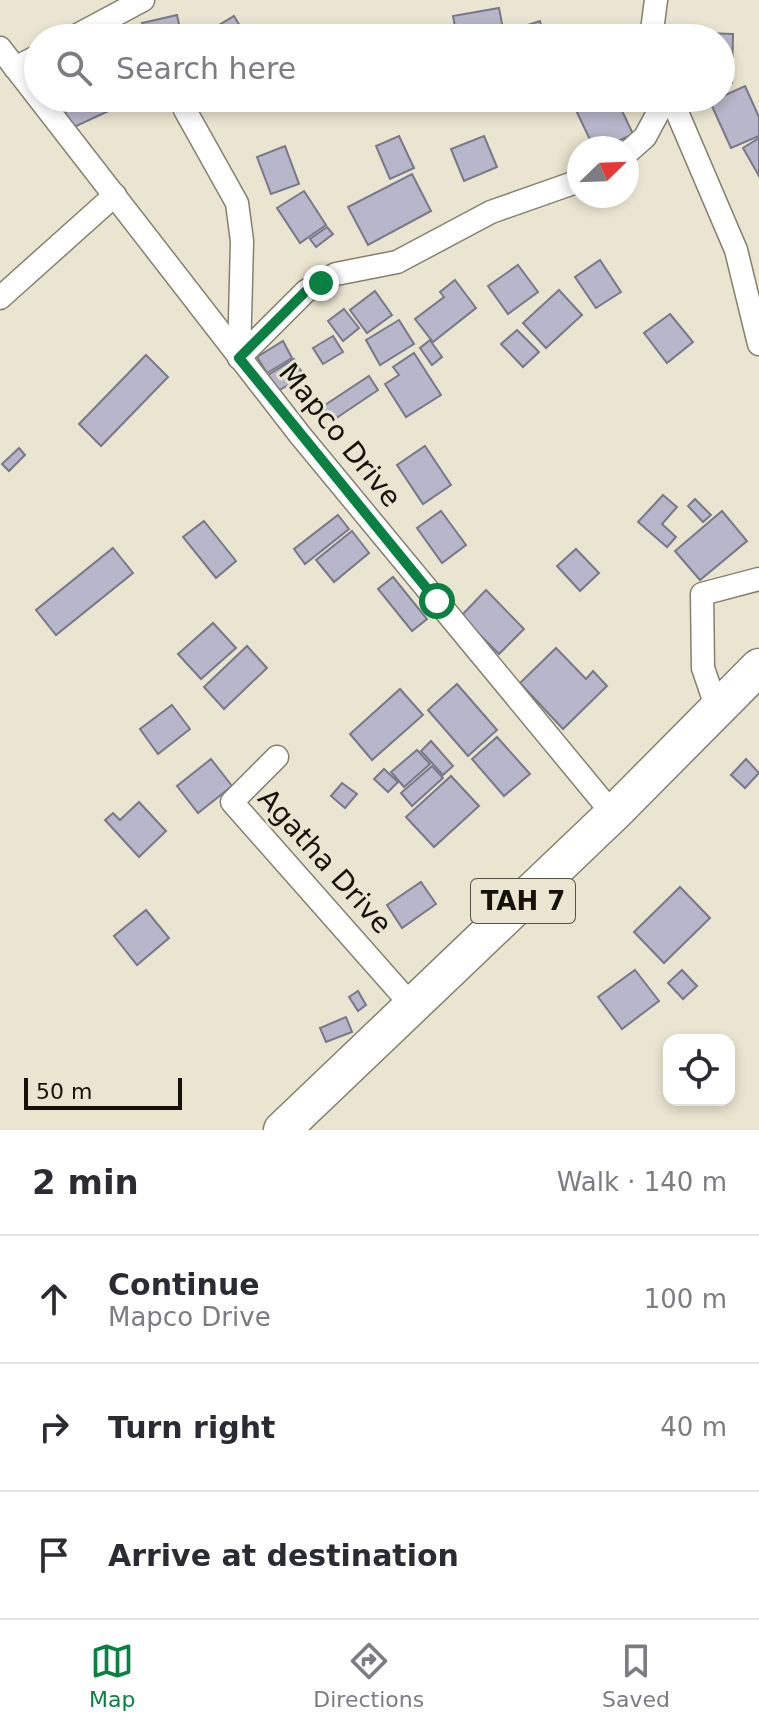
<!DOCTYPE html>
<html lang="en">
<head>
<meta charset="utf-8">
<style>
  body { margin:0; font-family:"DejaVu Sans",sans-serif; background:#f2f2f3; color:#2b2b33 }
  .controls { position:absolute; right:24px; bottom:24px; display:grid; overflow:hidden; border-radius:16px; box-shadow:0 4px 12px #0003 }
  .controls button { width:72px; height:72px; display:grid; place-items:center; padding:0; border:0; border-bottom:2px solid #e1e1e2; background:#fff; color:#2b2b33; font:40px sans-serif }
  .compass { position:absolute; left:567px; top:136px; width:72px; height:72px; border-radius:50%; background:#fff; box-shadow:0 4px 12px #0003; rotate:67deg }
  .scale { position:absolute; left:24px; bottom:20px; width:158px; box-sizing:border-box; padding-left:8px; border:4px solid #14120b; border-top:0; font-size:22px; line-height:28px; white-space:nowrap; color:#14120b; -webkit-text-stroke:6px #eae5d0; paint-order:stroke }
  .stop { position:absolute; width:24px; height:24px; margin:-18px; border:6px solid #0b8043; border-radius:50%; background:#fff }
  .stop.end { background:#0b8043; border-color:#fff; box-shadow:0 2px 8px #0008 }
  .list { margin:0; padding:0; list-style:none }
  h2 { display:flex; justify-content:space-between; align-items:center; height:104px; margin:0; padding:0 32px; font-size:34px }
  h2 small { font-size:26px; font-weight:400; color:#7c7c81 }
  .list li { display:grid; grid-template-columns:52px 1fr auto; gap:24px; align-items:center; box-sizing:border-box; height:128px; padding:0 32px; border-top:2px solid #e1e1e2 }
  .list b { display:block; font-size:30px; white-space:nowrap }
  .list p { margin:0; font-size:26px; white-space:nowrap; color:#7c7c81 }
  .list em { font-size:26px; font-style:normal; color:#7c7c81 }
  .icon { flex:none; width:44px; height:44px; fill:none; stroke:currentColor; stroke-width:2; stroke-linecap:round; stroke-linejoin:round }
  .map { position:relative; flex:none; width:759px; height:1130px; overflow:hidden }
  .search { position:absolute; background:#fff; box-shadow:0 4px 12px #0003; left:24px; right:24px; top:24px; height:88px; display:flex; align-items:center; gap:20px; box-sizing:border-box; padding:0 28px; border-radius:44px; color:#7c7c81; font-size:30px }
  .sheet { height:488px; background:#fff }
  nav { display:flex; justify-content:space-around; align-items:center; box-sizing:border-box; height:112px; border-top:2px solid #e1e1e2; background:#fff; font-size:22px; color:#7c7c81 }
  nav a { display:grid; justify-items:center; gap:4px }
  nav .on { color:#0b8043 }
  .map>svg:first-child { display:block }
</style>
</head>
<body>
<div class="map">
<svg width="759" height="1130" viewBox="0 0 759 1130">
  <rect width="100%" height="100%" fill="#eae5d0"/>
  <g fill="#b8b6ca" stroke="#79788a" stroke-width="2">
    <polygon points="499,8 503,29 482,33 483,38 457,38 453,16"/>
    <polygon points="177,15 182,38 145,38 142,23"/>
    <polygon points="234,16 246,36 203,38 201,36"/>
    <polygon points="540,21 545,38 494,38 493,36"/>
    <polygon points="702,33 733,34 732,83 721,83 721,38 702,38"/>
    <polygon points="745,86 759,117 759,136 731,148 710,102"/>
    <polygon points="96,98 110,98 115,108 72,128 65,112"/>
    <polygon points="585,98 616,98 633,134 604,148 594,148 573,104"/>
    <polygon points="399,136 414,168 390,179 376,146"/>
    <polygon points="484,136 497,167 464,181 451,149"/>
    <polygon points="759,138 759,176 743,148"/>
    <polygon points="285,146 299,184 271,194 257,157"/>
    <polygon points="412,174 431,211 368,245 348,207"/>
    <polygon points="304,191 326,225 300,243 277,208"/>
    <polygon points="327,227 333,234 316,247 310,239"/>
    <polygon points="600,260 621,292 596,308 575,277"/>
    <polygon points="518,265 538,292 508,314 488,286"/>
    <polygon points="455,280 476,308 433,342 415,319 444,297 440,292"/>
    <polygon points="559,290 582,315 546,348 523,323"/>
    <polygon points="375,291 392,315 367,333 350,310"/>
    <polygon points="344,309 359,328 343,341 328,321"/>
    <polygon points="670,314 693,342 667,363 644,333"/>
    <polygon points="399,320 414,344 380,365 366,340"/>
    <polygon points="517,330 539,352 523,367 501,344"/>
    <polygon points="333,336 343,352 323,364 313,348"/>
    <polygon points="430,340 442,357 432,365 420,348"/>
    <polygon points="283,341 292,358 267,373 257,357"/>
    <polygon points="414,353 441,395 406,417 385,384 399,375 393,367"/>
    <polygon points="146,355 168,377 101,446 79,424"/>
    <polygon points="294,359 304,376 278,391 268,375"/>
    <polygon points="369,376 378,390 332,421 322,407"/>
    <polygon points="425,446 451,485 423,504 397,465"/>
    <polygon points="19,448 25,455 9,471 2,464"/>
    <polygon points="663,495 677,507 662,524 676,537 667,547 638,522"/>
    <polygon points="695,499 711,515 703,522 688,506"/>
    <polygon points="441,511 466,545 442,563 417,528"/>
    <polygon points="722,511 747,541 700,580 675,551"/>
    <polygon points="338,515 349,529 305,564 294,549"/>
    <polygon points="204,521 236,561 216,578 183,537"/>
    <polygon points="352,531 369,553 334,582 316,560"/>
    <polygon points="113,548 133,573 56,635 36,610"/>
    <polygon points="576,549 599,573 580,591 557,566"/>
    <polygon points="393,577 427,619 412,631 378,589"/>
    <polygon points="486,590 524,629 499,654 461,616"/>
    <polygon points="213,623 236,648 201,679 178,654"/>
    <polygon points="247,646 267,668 224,709 204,687"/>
    <polygon points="556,648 586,679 593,671 607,686 563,729 520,683"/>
    <polygon points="457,684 497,730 468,756 428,710"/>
    <polygon points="400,689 423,715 372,760 350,734"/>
    <polygon points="172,705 190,729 158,754 140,729"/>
    <polygon points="497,737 530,774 504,796 472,759"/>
    <polygon points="431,741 453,766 443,775 421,751"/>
    <polygon points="417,750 430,764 404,787 391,772"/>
    <polygon points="211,759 232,786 198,813 177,786"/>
    <polygon points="746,759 759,773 745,788 731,775"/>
    <polygon points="432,766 443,778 412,806 401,793"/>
    <polygon points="384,769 398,782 388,792 374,779"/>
    <polygon points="451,776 479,806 434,847 406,817"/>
    <polygon points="342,783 357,794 345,808 331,796"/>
    <polygon points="139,802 166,831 139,857 105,820 113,813 120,820"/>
    <polygon points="421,882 436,904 402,928 387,905"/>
    <polygon points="680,887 710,918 664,963 634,932"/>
    <polygon points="146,910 169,938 137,965 114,936"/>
    <polygon points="635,970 659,1001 622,1029 598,997"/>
    <polygon points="682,970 697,986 683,999 668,983"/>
    <polygon points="358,991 366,1005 358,1011 349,997"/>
    <polygon points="346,1017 352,1032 326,1042 320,1028"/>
  </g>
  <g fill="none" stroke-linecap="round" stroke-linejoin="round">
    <g stroke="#85806e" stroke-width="25">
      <g id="minor">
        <polyline points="72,38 143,0"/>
        <polyline points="651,38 656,0"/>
        <polyline points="0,48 300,435 613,814"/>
        <polyline points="15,68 38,56"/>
        <polyline points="671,98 736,250 759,344"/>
        <polyline points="185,110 237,203 242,241 239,358 306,291 336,274 397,262 491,212 579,181"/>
        <polyline points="627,153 645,137 666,98"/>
        <polyline points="0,298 115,195"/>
        <polyline points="717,709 703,668 702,594 759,579"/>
        <polyline points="277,757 232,802 414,1008"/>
      </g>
    </g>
    <g stroke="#85806e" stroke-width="39">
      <polyline id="trunk" points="282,1130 613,814 759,667"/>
    </g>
    <use href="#minor" stroke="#fff" stroke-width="22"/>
    <use href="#trunk" stroke="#fff" stroke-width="36"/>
  </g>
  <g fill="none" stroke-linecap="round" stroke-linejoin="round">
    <polyline stroke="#0b8043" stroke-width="10" points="321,283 306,291 239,358 437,601"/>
  </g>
  <g text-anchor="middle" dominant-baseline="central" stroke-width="6" stroke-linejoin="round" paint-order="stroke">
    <rect fill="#eae5d0" stroke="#545146" stroke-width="2" x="471" y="879" width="104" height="44" rx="6"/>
    <g font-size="26" font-weight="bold" fill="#14120b">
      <text x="523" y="901">TAH 7</text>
    </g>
    <g font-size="28" fill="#14120b" stroke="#eae5d0">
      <text transform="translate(340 435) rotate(51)">Mapco Drive</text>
      <text transform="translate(325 861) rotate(48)">Agatha Drive</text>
    </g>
  </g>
</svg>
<div class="controls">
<button><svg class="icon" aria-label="locate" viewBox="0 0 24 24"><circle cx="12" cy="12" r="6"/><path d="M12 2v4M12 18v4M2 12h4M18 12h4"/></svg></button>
</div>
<svg class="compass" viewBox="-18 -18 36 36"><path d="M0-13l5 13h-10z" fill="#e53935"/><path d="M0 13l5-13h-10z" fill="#7c7c81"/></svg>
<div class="scale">50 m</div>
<div class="stop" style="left:437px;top:601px"></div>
<div class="stop end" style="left:321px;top:283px"></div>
<div class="search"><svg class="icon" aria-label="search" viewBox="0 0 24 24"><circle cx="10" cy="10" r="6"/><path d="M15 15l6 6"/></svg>Search here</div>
</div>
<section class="sheet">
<h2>2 min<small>Walk · 140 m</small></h2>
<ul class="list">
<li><svg class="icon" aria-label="ahead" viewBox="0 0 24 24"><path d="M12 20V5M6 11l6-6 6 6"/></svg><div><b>Continue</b><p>Mapco Drive</p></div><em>100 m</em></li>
<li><svg class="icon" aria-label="right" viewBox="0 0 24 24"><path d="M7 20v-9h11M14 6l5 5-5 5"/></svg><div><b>Turn right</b></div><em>40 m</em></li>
<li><svg class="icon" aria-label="arrive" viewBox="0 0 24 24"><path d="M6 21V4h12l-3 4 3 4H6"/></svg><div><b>Arrive at destination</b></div></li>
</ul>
</section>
<nav>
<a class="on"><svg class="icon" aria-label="map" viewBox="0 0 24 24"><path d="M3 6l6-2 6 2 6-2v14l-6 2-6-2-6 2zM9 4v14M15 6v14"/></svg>Map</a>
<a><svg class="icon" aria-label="directions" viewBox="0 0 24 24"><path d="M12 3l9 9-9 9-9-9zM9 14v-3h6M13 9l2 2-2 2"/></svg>Directions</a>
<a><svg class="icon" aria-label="saved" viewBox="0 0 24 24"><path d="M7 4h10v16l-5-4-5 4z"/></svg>Saved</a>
</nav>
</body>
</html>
